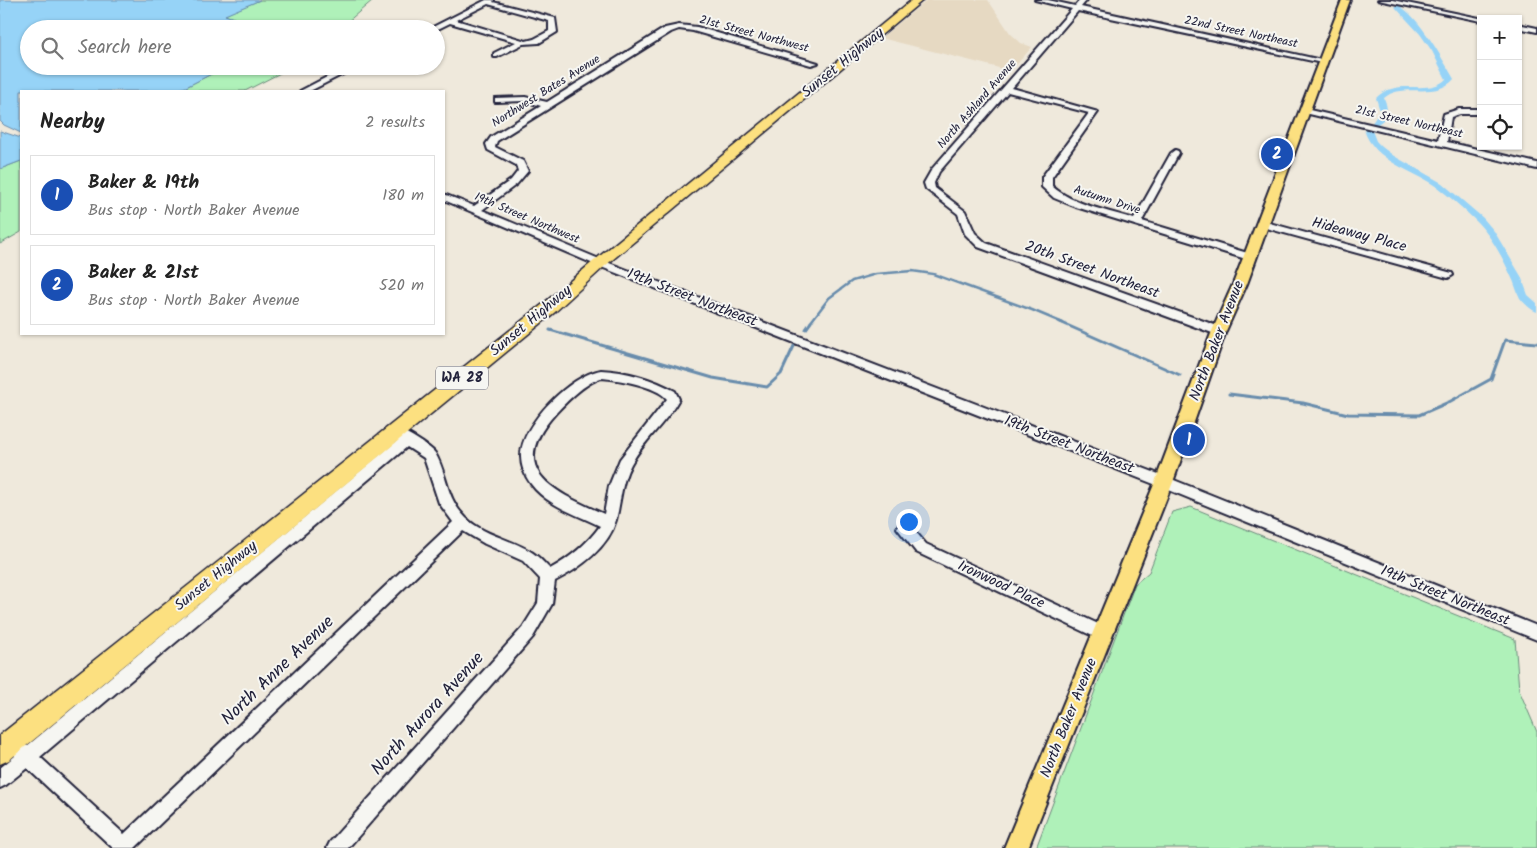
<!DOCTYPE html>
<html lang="en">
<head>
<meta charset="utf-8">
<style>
  body { margin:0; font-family:Kalam,sans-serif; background:#f6f6f6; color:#222 }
  .controls { position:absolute; right:15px; top:15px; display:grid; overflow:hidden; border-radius:0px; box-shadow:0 1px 4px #0004 }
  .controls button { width:45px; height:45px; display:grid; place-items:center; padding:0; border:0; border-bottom:1px solid #e0e0e0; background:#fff; color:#222; font:25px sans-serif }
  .you { position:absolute; left:908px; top:521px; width:18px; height:18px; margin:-12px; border:4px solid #fff; border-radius:50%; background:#1a73e8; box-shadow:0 0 0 8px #1a73e833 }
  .badge { display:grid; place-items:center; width:32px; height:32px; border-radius:50%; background:#c8321e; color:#fff; font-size:16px; font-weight:700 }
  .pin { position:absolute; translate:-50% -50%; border:2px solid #fff; box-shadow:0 1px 5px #0006 }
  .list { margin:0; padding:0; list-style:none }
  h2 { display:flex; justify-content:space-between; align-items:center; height:65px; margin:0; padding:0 20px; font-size:21px }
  h2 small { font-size:16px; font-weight:400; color:#767676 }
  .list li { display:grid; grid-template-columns:32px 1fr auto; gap:15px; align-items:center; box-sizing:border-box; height:80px; margin:0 10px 10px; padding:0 10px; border:1px solid #e0e0e0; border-radius:0px }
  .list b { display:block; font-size:19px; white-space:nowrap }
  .list p { margin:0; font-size:16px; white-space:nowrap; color:#767676 }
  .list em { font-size:16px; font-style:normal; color:#767676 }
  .icon { flex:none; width:28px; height:28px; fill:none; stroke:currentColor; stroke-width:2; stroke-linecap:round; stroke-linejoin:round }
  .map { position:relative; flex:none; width:1537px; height:848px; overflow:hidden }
  .search { position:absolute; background:#fff; box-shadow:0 1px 4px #0004; left:20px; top:20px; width:425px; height:55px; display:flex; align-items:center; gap:12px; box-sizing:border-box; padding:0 18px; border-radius:28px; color:#767676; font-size:19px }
  .panel { position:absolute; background:#fff; box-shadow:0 1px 4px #0004; left:20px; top:90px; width:425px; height:245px; border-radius:0px }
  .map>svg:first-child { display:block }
</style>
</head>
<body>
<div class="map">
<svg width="1537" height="848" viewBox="0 0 1537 848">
  <rect width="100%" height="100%" fill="#efe9dc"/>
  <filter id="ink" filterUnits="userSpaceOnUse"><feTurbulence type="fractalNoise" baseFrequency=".02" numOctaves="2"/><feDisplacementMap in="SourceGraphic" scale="10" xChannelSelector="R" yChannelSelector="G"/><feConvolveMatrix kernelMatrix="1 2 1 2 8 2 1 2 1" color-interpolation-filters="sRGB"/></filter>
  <g filter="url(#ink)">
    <polygon fill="#e6d9c2" points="927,0 988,0 1010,33 1021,43 1032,47 1011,71 881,38"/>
    <g fill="#aff1b9" stroke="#688a7a">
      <polygon points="260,0 373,0 339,29 266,29 224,15"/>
      <polygon points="227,66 294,66 245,91 172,91 186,87"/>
      <polygon points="21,161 21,232 0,244 0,169"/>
      <polygon points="1191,507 1515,639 1519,690 1537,732 1537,848 1036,848 1135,584 1149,572 1172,512"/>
    </g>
    <g fill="#96d3f7" stroke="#688cac">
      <polygon points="0,0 260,0 225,15 266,29 29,29 29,66 227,66 186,87 172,91 21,91 21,133 4,125 0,121"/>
      <polygon points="0,131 21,138 21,161 0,169"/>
    </g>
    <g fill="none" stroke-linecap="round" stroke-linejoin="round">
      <polyline stroke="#688cac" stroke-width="2.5" points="810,323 829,298 852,281 876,274 912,271 933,274 1032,310 1063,323"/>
      <g stroke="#688cac" stroke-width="3">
        <polyline points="1060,322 1180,375"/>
        <polyline points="806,329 811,322"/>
        <polyline points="550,330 713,378 767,387 781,374 794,346"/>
        <polyline points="1229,394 1303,403 1348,414 1419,415 1449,402 1491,379 1505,340 1537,343"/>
      </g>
      <g fill="#96d3f7" fill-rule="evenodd">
        <path d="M1398,5C1419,16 1442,58 1454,79C1435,101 1404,81 1384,98C1389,110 1388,119 1376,125L1372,123L1380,111L1376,98C1397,76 1428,97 1446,79L1432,51L1420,34L1395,7Z"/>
        <path d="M1365,128H1371L1376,141L1382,147L1394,156L1442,183L1483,218L1494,231L1521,276L1528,295L1537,303V312C1531,310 1524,303 1520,298C1516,291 1515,283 1511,276C1503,258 1491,236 1477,222C1465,210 1450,197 1437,187C1411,169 1375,162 1364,130Z"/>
      </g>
      <g stroke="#22223b" stroke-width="4">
        <g id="minor">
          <path d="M486,0H494L493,2L555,18L557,32L539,43L523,44L497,57H494V53L516,42L450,23L436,30L429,29ZM488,4L549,21V31L534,39L526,41L456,20Z"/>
          <path d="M1035,0H1048L1075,6L1080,0H1087L1081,7L1326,61L1322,63L1078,11L1012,88L1098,112L1052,177V186C1073,205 1107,210 1134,219L1171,153L1175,150L1178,151L1179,153L1142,221L1254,255L1255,257L1254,259H1246L1076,207L1054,198L1042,187V177L1089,113L1008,92L939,172L934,183L935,188L965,211L975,233L986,243L1223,328L1225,331L1223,334H1215L978,247L965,234L958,214L926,189L924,183L932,169L1072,9Z"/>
          <polygon points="1378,0 1392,0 1484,19 1481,19 1481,21"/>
          <polygon points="1518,24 1537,28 1537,32 1518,28"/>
          <polygon points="679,25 697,27 818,63 811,65 693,31 679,29 671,32 497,141 495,147 523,161 528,171 517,184 482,210 604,261 1169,478 1537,626 1537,640 1159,486 596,265 444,200 444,194 474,206 511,180 518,171 516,165 488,150 486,144 491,137 541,106 525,101 498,102 495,102 495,98 525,97 547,102 665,28"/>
          <polygon points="348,66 359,66 310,91 300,91"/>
          <polygon points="1301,108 1438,140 1444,114 1459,109 1481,109 1481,114 1460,114 1451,117 1447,142 1537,163 1537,169 1301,112"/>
          <polygon points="1262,221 1452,273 1453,275 1448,278 1259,226 1257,224"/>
          <path d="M601,370C626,371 653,379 675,391L679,399C666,423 644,440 631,464C621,482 621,501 616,520C609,547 579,569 555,581L552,604L533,637L348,848H327L330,842L523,627L538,603L540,579L523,561L485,544L463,531L135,848H113L27,768L6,785L0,788V768L15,756L14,752L16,746L22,744L27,746L397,441L388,432L390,429L394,427C403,430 430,446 435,453C448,475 445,497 466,518C484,536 513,539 533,553C539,557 545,564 550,569C570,558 587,544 600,526C578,515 546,505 531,484C525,476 521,466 521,456C521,424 571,375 601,370ZM601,378C617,379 657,386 667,399L620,459L609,486L604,514C555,492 503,471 556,413C567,401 585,383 601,378ZM407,447L424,458L439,503L453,522L124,834L40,757Z"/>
          <polygon points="904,522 909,524 926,544 1109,629 1112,634 1109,639 1104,641 1099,639 916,552 897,528 899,524"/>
        </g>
      </g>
      <g stroke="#22223b" stroke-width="4">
        <polygon id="major" points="1342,0 1350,0 1247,284 1226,331 1173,482 1028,848 1004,848 1155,482 1212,331 1233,284"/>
      </g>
      <g stroke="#22223b" stroke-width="3">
        <polygon id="highway" points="912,0 923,0 605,266 555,312 9,760 0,764 0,735 543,304 595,260"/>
      </g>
      <use href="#minor" fill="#f6f6f2" fill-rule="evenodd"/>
      <use href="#major" fill="#fce080" fill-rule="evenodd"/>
      <use href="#highway" fill="#fce080" fill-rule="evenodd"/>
    </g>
  </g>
  <g text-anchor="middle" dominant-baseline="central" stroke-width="4" stroke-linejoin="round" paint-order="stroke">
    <g font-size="12" fill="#22223b" stroke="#f6f6f2">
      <text transform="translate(1241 32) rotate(12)">22nd Street Northeast</text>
      <text transform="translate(754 34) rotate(15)">21st Street Northwest</text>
      <text transform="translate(546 91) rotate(-32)">Northwest Bates Avenue</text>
      <text transform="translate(977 104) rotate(-49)">North Ashland Avenue</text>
      <text transform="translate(1409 122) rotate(13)">21st Street Northeast</text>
      <text transform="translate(1107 200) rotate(18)">Autumn Drive</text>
      <text transform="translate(527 218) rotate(23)">19th Street Northwest</text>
    </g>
    <rect fill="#f6f6f2" stroke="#626272" stroke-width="1" x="436" y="366.5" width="52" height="23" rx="4"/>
    <g font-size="14" font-weight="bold" fill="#22223b">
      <text x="462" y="378">WA 28</text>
    </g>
    <g font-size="15" fill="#22223b" stroke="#f6f6f2">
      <text transform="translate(843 63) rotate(-39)">Sunset Highway</text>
      <text transform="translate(1359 235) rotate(15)">Hideaway Place</text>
      <text transform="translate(1092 270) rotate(20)">20th Street Northeast</text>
      <text transform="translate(692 298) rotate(21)">19th Street Northeast</text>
      <text transform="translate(531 321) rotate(-40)">Sunset Highway</text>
      <text transform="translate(1217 341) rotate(-69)">North Baker Avenue</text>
      <text transform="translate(1069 445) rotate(21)">19th Street Northeast</text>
      <text transform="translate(216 576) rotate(-39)">Sunset Highway</text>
      <text transform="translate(1001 585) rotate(25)">Ironwood Place</text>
      <text transform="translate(1445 596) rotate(22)">19th Street Northeast</text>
      <text transform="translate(1069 718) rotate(-68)">North Baker Avenue</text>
    </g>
    <g font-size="18" fill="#22223b" stroke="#f6f6f2">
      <text transform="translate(278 671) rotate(-44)">North Anne Avenue</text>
      <text transform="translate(428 714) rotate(-48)">North Aurora Avenue</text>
    </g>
  </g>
</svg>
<div class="controls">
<button>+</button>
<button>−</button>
<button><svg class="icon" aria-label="locate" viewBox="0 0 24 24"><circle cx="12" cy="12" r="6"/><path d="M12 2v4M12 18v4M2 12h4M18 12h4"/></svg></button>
</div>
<div class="you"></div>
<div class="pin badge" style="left:1189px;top:440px;background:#1a4fb4">1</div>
<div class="pin badge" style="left:1277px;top:154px;background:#1a4fb4">2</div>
<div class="search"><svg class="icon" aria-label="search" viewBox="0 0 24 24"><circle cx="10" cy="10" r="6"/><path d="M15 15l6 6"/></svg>Search here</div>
<section class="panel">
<h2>Nearby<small>2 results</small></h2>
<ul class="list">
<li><span class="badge" style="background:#1a4fb4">1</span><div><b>Baker &amp; 19th</b><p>Bus stop · North Baker Avenue</p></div><em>180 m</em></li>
<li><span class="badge" style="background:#1a4fb4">2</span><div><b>Baker &amp; 21st</b><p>Bus stop · North Baker Avenue</p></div><em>520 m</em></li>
</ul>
</section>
</div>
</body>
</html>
